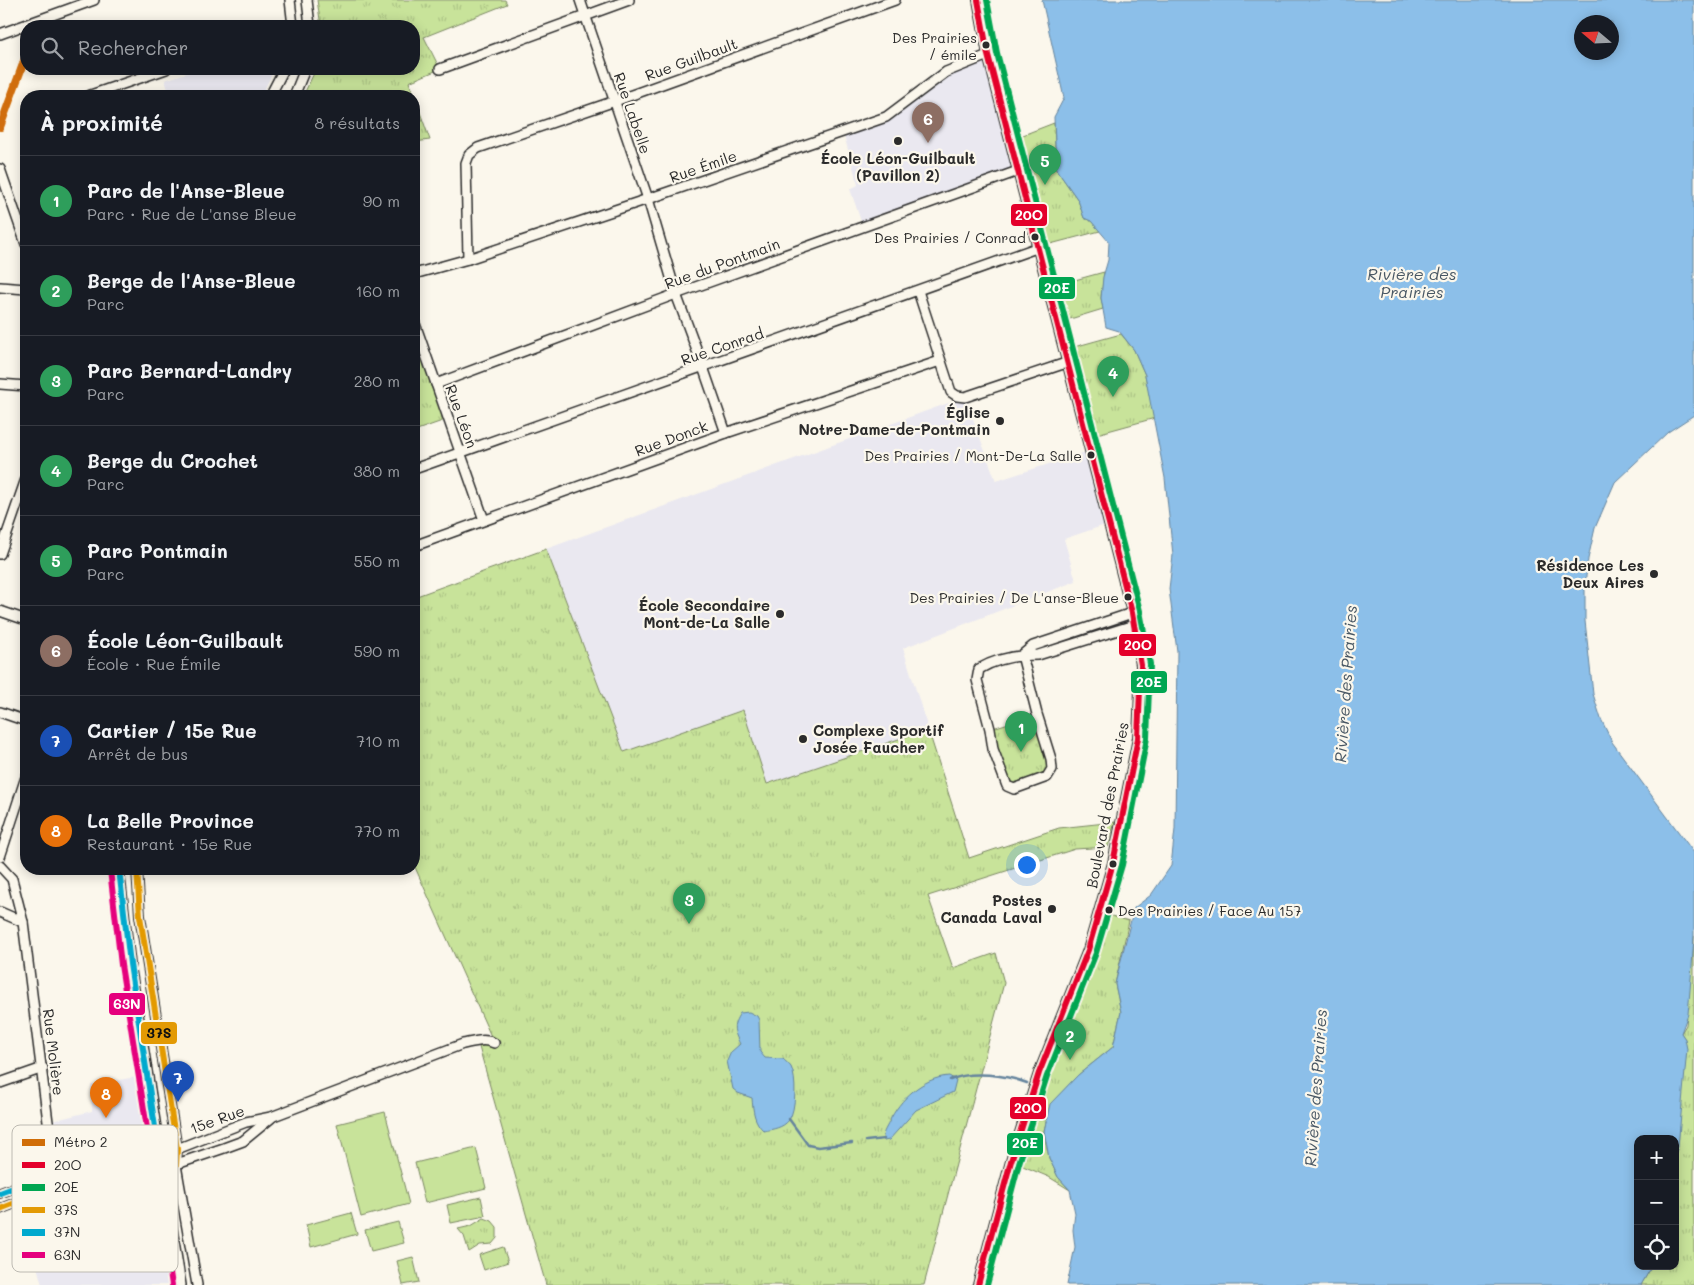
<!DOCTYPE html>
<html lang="fr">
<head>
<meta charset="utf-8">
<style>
  body { margin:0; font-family:Mali,sans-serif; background:#20242c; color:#f1f3f6 }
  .controls { position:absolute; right:15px; bottom:15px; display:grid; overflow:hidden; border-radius:10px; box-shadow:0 2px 12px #0003 }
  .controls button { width:45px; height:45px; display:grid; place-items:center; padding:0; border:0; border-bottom:1px solid #363941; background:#171b24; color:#f1f3f6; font:25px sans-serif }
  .compass { position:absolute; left:1574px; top:15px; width:45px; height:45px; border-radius:50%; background:#171b24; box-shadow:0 2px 12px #0003; rotate:289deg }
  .you { position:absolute; left:1026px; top:864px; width:18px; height:18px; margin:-12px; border:4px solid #fff; border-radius:50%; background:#1a73e8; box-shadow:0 0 0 8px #1a73e833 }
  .badge { display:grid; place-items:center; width:32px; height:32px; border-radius:50%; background:#d93025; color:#fff; font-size:16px; font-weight:700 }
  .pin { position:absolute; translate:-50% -41px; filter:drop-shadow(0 1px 2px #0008) }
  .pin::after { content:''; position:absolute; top:26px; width:18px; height:15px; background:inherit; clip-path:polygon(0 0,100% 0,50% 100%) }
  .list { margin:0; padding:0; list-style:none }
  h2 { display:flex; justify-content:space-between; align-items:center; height:65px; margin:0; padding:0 20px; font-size:21px }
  h2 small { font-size:16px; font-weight:400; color:#9ea1a6 }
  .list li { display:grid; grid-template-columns:32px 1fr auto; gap:15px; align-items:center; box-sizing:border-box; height:90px; padding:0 20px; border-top:1px solid #363941 }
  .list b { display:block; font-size:19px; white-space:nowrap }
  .list p { margin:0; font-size:16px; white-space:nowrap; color:#9ea1a6 }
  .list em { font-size:16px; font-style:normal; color:#9ea1a6 }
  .icon { flex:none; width:28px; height:28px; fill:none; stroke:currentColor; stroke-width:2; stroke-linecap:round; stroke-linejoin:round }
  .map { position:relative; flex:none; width:1694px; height:1285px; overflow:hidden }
  .search { position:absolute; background:#171b24; box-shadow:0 2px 12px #0003; left:20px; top:20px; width:400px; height:55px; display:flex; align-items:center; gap:12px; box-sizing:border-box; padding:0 18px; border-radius:20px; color:#9ea1a6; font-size:19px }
  .panel { position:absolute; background:#171b24; box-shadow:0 2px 12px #0003; left:20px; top:90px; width:400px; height:785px; border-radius:20px }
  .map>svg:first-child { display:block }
</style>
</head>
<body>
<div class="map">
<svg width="1694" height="1285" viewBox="0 0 1694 1285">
  <defs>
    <pattern id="park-tufts" width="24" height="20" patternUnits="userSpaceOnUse" patternTransform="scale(1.25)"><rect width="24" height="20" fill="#c8e39a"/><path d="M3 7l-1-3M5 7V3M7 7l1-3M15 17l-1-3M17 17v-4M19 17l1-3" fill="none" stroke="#acc385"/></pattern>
  </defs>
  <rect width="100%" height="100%" fill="#fbf7ec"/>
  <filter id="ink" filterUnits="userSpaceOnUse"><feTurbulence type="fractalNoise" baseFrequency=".02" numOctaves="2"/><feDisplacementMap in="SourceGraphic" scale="10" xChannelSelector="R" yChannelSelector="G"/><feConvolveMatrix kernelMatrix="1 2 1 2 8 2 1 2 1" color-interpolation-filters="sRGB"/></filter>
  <g filter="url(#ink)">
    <g fill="#eae8f0">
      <polygon points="988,55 1018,171 863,227 850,189 858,185 843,132 886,117 946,72"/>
      <polygon points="199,69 264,69 273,72 261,96 170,96 165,80"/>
      <polygon points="965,397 996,481 1089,451 1108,524 1064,539 1076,581 903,648 928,729 766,784 743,710 624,753 546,549"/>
      <polygon points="147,1075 159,1153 56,1172 48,1122 92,1111 91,1085"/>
      <polygon points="162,1169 181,1285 42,1285 19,1201 61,1185"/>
    </g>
    <g fill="#c8e39a" stroke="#7a8762">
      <polygon points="385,1112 409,1204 361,1217 337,1124"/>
      <polygon points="476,1148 486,1188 425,1203 415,1163"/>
      <polygon points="481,1197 485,1216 451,1223 447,1205"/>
      <polygon points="351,1213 357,1234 311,1247 306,1225"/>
      <polygon points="398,1222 404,1243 371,1251 365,1230"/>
      <polygon points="503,1247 508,1262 484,1270 479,1255"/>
      <polygon points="413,1257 419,1282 403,1285 397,1261"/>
    </g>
    <g fill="url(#park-tufts)" stroke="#7a8762">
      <polygon points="317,0 505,0 507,4 424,37 440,69 409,82 430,140 414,142 414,96 303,96 316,69 414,69 414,26 321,26"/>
      <polygon points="1054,123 1056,169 1078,200 1084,218 1091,221 1100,231 1039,247 1010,140"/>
      <polygon points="414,149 418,236 414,237"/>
      <polygon points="1104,272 1101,298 1103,309 1057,323 1048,289 1053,286"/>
      <polygon points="414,321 448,419 414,431"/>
      <polygon points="1121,334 1134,350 1145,375 1155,418 1086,437 1063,350"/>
      <polygon points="546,549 624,752 743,710 767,784 928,729 969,858 1059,828 1115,822 1108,847 1075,849 928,896 953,968 996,953 1004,983 924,1285 546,1285 479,1047 494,1043 414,865 414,597"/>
      <polygon points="1037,714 1051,759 1047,777 1007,786 990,729"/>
      <polygon points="1098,912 1129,921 1115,984 1121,1012 1113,1047 1078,1075 1050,1105 1044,1131 1049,1158 1058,1177 1070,1190 1049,1177 1011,1161"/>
      <polygon points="1694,936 1694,1285 1641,1285 1652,1266 1675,1266 1675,1154 1678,1147 1685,1039 1681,1033 1686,1025"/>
      <polygon points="484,1218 492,1221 497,1227 497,1238 492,1244 480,1245 469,1252 464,1236 458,1229 471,1226"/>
    </g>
    <g fill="#8cbfe9" stroke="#65849d" fill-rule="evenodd">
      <path d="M1042,0H1694V415L1668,432L1615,482L1595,528L1588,559L1585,585V621L1593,694L1601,719L1612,742L1694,853V936L1692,966L1688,1014L1681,1033L1685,1039L1687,1049L1678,1147L1675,1154V1139H1638V1266H1652L1641,1285H1067L1075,1247L1073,1230L1075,1213L1070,1190L1058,1177L1049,1158L1044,1131L1050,1104L1078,1075L1113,1047L1121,1012L1115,984L1134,908L1151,895L1171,866L1175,829L1177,651L1169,589L1173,555L1165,478L1145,375L1134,350L1119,331L1106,327L1101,298L1103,277L1108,260L1109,242L1091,221L1084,218L1078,200L1056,169L1054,117L1064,98ZM1582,22H1612V52H1582Z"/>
      <path d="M749,1012L757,1016L759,1020L760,1052L765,1058L783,1059C785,1061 789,1064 791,1067C797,1078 796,1110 789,1120C783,1128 773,1129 764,1131C754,1122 753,1111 752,1098L738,1093L733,1089L727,1061L731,1052L740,1044C733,1030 732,1026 740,1013Z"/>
      <path d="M949,1076L956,1080L953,1092L916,1110L889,1140L884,1141C881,1134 886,1129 889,1122C900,1099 922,1078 949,1076Z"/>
    </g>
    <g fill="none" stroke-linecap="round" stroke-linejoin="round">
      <g stroke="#65849d" stroke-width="2.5">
        <path d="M950,1080C971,1070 1006,1075 1027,1083"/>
        <polyline points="789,1119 808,1145 818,1147 852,1143"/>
        <polyline points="866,1141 884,1139"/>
      </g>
      <g stroke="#2b2b2b" stroke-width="12">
        <g id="minor">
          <polyline points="290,0 293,26"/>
          <polyline points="307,0 310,26"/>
          <polyline points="580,0 648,199 676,294 703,367 726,433"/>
          <polyline points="0,34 94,0"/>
          <polyline points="440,69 629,0"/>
          <polyline points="88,96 166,69"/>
          <polyline points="270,96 284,69"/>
          <polyline points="294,96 305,69"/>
          <polyline points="0,169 26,244"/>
          <polyline points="468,259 466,163 469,155 478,148 615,101 895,0"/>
          <polyline points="414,274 468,259 648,199 886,117 946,72 988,55"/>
          <polyline points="0,287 26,289"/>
          <polyline points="918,291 951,392 957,396 965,397 1066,363"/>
          <polyline points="414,321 484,520"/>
          <polyline points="0,384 26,386"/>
          <polyline points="436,384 676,294 1018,171"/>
          <polyline points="414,469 1039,247"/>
          <polyline points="414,546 726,433 940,361"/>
          <polyline points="0,554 26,479"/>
          <polyline points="0,611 26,620"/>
          <path d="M1022,655L1037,714L1051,759L1052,769L1047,777L1014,789L1007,786L993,749L990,729L977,680L979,669C996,659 1018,655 1038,655L1134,625"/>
          <polyline points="1022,655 1033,646 1132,613"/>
          <polyline points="0,712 26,721"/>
          <polyline points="0,857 26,777"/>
          <polyline points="0,866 12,879 23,922 48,1122 56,1172 61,1185"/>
          <polyline points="119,869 130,964 181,1285"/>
          <polyline points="137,869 140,916 177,1149 176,1165 197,1285"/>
          <polyline points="0,912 23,922"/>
          <polyline points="0,1083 43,1068"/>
          <path d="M0,1193L56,1172L159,1153L177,1149L246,1122L271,1117L463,1044C473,1042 484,1038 494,1043"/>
          <polyline points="0,1209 61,1185 162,1169 224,1148 243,1141 271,1118"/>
          <polyline points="978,1285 1011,1161 1039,1073 1088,950 1113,863 1138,738 1141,665 1132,613 988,55 978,0"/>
        </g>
      </g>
      <use href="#minor" stroke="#fbf7ec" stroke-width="9"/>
      <g stroke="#fbf7ec" stroke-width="10">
        <polyline id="bus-1" points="978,0 988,55 1132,613 1141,665 1138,738 1113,863 1088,950 1039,1073 1011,1161 978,1285"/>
      </g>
      <g stroke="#fbf7ec" stroke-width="10">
        <polyline id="bus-2" points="987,0 997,53 1140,611 1150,664 1147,738 1122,865 1096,953 1047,1076 1019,1163 987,1285"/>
      </g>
      <g stroke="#fbf7ec" stroke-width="10">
        <polyline id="bus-3" points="0,1209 61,1185 162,1169 176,1165 177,1149 140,916 137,869"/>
      </g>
      <g stroke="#fbf7ec" stroke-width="10">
        <polyline id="bus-4" points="0,1193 56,1172 159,1153 130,964 119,869"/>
      </g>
      <g stroke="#fbf7ec" stroke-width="10">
        <polyline id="bus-5" points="110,870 121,965 172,1285"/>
      </g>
      <use href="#bus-1" stroke="#e4002b" stroke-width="6"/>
      <use href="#bus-2" stroke="#00a651" stroke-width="6"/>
      <use href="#bus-3" stroke="#e39a04" stroke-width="6"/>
      <use href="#bus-4" stroke="#00a9ce" stroke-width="6"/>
      <use href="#bus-5" stroke="#e5007d" stroke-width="6"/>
      <g stroke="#fbf7ec" stroke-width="11">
        <polyline id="metro-1" points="0,127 26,56"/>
      </g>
      <use href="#metro-1" stroke="#d06d07" stroke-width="8"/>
    </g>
  </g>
  <g fill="#2b2b2b" stroke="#fbf7ec" stroke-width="2">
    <circle cx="986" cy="45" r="4.5"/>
    <circle cx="898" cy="141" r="5"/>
    <circle cx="1035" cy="237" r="4.5"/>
    <circle cx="1000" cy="421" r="5"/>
    <circle cx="1091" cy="455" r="4.5"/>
    <circle cx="1654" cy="574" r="5"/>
    <circle cx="1128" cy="597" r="4.5"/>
    <circle cx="780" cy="614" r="5"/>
    <circle cx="803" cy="739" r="5"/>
    <circle cx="1113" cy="864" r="4.5"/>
    <circle cx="1052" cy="909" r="5"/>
    <circle cx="1109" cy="910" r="4.5"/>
  </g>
  <g text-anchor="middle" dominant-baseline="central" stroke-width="4.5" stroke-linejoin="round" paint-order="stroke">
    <g font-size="14" fill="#2b2b2b" stroke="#fbf7ec" text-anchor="end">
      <text x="977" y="37">Des Prairies<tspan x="977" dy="17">/ émile</tspan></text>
      <text x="1026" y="237">Des Prairies / Conrad</text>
      <text x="1082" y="455">Des Prairies / Mont-De-La Salle</text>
      <text x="1119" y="597">Des Prairies / De L'anse-Bleue</text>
      <text x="1118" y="910" text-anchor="start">Des Prairies / Face Au 157</text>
    </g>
    <g font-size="15" fill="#2b2b2b" stroke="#fbf7ec">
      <text transform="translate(691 59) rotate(-20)">Rue Guilbault</text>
      <text transform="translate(633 113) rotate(71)">Rue Labelle</text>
      <text transform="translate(703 166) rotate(-19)">Rue Émile</text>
      <text transform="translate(722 263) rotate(-20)">Rue du Pontmain</text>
      <text transform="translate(722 346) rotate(-19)">Rue Conrad</text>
      <text transform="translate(462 416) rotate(70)">Rue Léon</text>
      <text transform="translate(671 438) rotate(-20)">Rue Donck</text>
      <text transform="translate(1107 805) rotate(-79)">Boulevard des Prairies</text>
      <text transform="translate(54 1052) rotate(83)">Rue Molière</text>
      <text transform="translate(217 1119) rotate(-20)">15e Rue</text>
    </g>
    <g font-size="15" font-weight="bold" fill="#2b2b2b" stroke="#fbf7ec" text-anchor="end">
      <text x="898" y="158" text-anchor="middle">École Léon-Guilbault<tspan x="898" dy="17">(Pavillon 2)</tspan></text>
      <text x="990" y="412">Église<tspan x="990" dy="17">Notre-Dame-de-Pontmain</tspan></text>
      <text x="1644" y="565">Résidence Les<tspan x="1644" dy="17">Deux Aires</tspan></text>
      <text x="770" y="605">École Secondaire<tspan x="770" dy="17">Mont-de-La Salle</tspan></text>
      <text x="813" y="730" text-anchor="start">Complexe Sportif<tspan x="813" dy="17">Josée Faucher</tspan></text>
      <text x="1042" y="900">Postes<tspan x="1042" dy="17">Canada Laval</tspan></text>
    </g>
    <g font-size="16" font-style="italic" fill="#485764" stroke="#fbf7ec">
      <text x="1412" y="273">Rivière des<tspan x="1412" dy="18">Prairies</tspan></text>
      <text transform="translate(1345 684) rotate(-86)">Rivière des Prairies</text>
      <text transform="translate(1315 1088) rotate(-86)">Rivière des Prairies</text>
    </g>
  </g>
  <rect x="12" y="1125" width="166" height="147" rx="8" fill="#fbf7ec" stroke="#bdbab2" stroke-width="1"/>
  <rect x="22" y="1139" width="23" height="7" fill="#d06d07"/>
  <rect x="22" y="1162" width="23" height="6" fill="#e4002b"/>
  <rect x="22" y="1184" width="23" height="7" fill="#00a651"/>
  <rect x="22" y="1207" width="23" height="6" fill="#e39a04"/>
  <rect x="22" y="1229" width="23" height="7" fill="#00a9ce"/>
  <rect x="22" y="1252" width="23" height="6" fill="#e5007d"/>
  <g font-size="14" fill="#2b2b2b">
    <text x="54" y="1147">Métro 2</text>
    <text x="54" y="1170">20O</text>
    <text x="54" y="1192">20E</text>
    <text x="54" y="1215">37S</text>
    <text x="54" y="1237">37N</text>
    <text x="54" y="1260">63N</text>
  </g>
  <g stroke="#fbf7ec" stroke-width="2">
    <rect x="1010" y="203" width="38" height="24" rx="5" fill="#e4002b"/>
    <rect x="1038" y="276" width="38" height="24" rx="5" fill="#00a651"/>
    <rect x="1118" y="633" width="39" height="24" rx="5" fill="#e4002b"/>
    <rect x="1130" y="670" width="38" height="24" rx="5" fill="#00a651"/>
    <rect x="108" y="992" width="38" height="24" rx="5" fill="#e5007d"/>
    <rect x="140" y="1021" width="38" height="24" rx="5" fill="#e39a04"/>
    <rect x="1009" y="1096" width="38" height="24" rx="5" fill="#e4002b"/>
    <rect x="1006" y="1132" width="38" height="24" rx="5" fill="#00a651"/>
  </g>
  <g font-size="14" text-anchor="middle" font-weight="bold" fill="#fff">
    <text x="1029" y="220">20O</text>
    <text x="1057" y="293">20E</text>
    <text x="1138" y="650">20O</text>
    <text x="1149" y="687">20E</text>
    <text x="127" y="1009">63N</text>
    <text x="1028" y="1113">20O</text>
    <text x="1025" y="1148">20E</text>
  </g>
  <g font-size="14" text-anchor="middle" font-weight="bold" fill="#111">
    <text x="159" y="1038">37S</text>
  </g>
</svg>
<div class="controls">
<button>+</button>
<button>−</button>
<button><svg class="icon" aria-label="locate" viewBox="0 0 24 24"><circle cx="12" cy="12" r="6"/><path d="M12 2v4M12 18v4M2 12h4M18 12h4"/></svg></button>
</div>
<svg class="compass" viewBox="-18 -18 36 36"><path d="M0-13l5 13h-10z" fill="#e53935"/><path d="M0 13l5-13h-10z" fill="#9ea1a6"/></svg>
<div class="you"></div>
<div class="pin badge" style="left:1021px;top:752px;background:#2e9e5b">1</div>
<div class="pin badge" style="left:1070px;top:1060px;background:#2e9e5b">2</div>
<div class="pin badge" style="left:689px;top:924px;background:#2e9e5b">3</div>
<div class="pin badge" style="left:1113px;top:397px;background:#2e9e5b">4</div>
<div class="pin badge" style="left:1045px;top:185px;background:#2e9e5b">5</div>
<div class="pin badge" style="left:928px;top:143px;background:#8d6e63">6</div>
<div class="pin badge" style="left:178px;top:1102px;background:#1a4fb4">7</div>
<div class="pin badge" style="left:106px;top:1118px;background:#e8710a">8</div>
<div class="search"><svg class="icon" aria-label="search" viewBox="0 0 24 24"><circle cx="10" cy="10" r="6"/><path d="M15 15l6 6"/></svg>Rechercher</div>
<section class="panel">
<h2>À proximité<small>8 résultats</small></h2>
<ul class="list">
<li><span class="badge" style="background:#2e9e5b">1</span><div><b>Parc de l'Anse-Bleue</b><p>Parc · Rue de L'anse Bleue</p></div><em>90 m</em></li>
<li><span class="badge" style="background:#2e9e5b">2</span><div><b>Berge de l'Anse-Bleue</b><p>Parc</p></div><em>160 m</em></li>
<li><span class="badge" style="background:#2e9e5b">3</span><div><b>Parc Bernard-Landry</b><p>Parc</p></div><em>280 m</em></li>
<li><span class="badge" style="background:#2e9e5b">4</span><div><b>Berge du Crochet</b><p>Parc</p></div><em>380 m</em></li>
<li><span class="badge" style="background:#2e9e5b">5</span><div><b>Parc Pontmain</b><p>Parc</p></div><em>550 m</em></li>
<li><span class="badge" style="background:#8d6e63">6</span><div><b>École Léon-Guilbault</b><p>École · Rue Émile</p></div><em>590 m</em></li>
<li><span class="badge" style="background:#1a4fb4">7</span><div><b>Cartier / 15e Rue</b><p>Arrêt de bus</p></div><em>710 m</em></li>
<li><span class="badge" style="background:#e8710a">8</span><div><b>La Belle Province</b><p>Restaurant · 15e Rue</p></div><em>770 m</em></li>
</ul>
</section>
</div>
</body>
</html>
